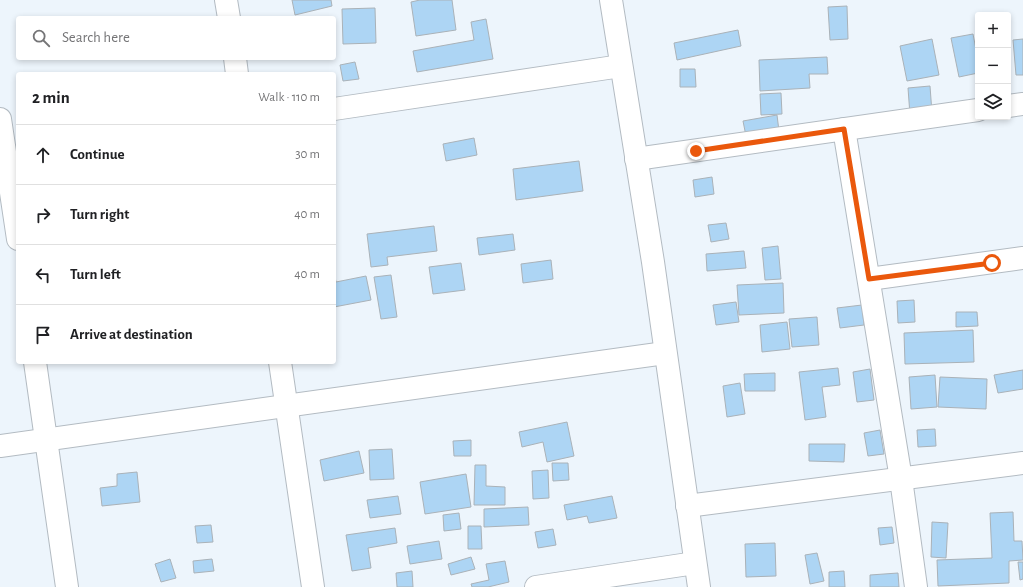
<!DOCTYPE html>
<html lang="en">
<head>
<meta charset="utf-8">
<style>
  body { margin:0; font-family:"Alegreya Sans",sans-serif; background:#f6f6f6; color:#202124 }
  .controls { position:absolute; right:12px; top:12px; display:grid; overflow:hidden; border-radius:4px; box-shadow:0 2px 6px #0003 }
  .controls button { width:36px; height:36px; display:grid; place-items:center; padding:0; border:0; border-bottom:1px solid #e0e0e0; background:#fff; color:#202124; font:20px sans-serif }
  .stop { position:absolute; width:12px; height:12px; margin:-9px; border:3px solid #ea580c; border-radius:50%; background:#fff }
  .stop.end { background:#ea580c; border-color:#fff; box-shadow:0 1px 4px #0008 }
  .list { margin:0; padding:0; list-style:none }
  h2 { display:flex; justify-content:space-between; align-items:center; height:52px; margin:0; padding:0 16px; font-size:17px }
  h2 small { font-size:13px; font-weight:400; color:#757577 }
  .list li { display:grid; grid-template-columns:26px 1fr auto; gap:12px; align-items:center; box-sizing:border-box; height:60px; padding:0 16px; border-top:1px solid #e0e0e0 }
  .list b { display:block; font-size:15px; white-space:nowrap }
  .list em { font-size:13px; font-style:normal; color:#757577 }
  .icon { flex:none; width:22px; height:22px; fill:none; stroke:currentColor; stroke-width:2; stroke-linecap:round; stroke-linejoin:round }
  .map { position:relative; flex:none; width:1023px; height:587px; overflow:hidden }
  .search { position:absolute; background:#fff; box-shadow:0 2px 6px #0003; left:16px; top:16px; width:320px; height:44px; display:flex; align-items:center; gap:10px; box-sizing:border-box; padding:0 14px; border-radius:4px; color:#757577; font-size:15px }
  .panel { position:absolute; background:#fff; box-shadow:0 2px 6px #0003; left:16px; top:72px; width:320px; height:292px; border-radius:4px }
  .map>svg:first-child { display:block }
</style>
</head>
<body>
<div class="map">
<svg width="1023" height="587" viewBox="0 0 1023 587">
  <rect width="100%" height="100%" fill="#edf5fc"/>
  <g fill="#add5f4" stroke="#aab2b8">
    <polygon points="292,0 331,0 332,6 295,15"/>
    <polygon points="420,0 452,0 456,30 416,36 411,2"/>
    <polygon points="847,6 848,39 830,40 828,7"/>
    <polygon points="375,8 376,43 343,44 342,9"/>
    <polygon points="486,19 493,59 417,72 413,51 474,40 471,22"/>
    <polygon points="738,30 741,46 677,60 674,43"/>
    <polygon points="973,34 978,60 978,73 959,77 951,38"/>
    <polygon points="932,39 939,75 907,81 900,46"/>
    <polygon points="1023,39 1023,75 1016,75 1013,40"/>
    <polygon points="827,57 828,74 809,74 810,88 760,91 759,60"/>
    <polygon points="355,62 359,79 343,81 340,65"/>
    <polygon points="680,69 695,69 696,87 680,87"/>
    <polygon points="930,86 932,113 910,115 908,88"/>
    <polygon points="781,93 782,114 761,115 760,94"/>
    <polygon points="777,115 779,131 746,136 743,121"/>
    <polygon points="474,138 477,155 446,161 443,144"/>
    <polygon points="579,161 583,191 516,200 513,169"/>
    <polygon points="712,177 714,194 695,197 693,180"/>
    <polygon points="726,223 729,239 711,242 708,225"/>
    <polygon points="434,226 437,251 387,257 388,265 371,267 367,234"/>
    <polygon points="513,234 515,250 479,255 477,238"/>
    <polygon points="778,246 781,279 765,280 762,248"/>
    <polygon points="744,251 746,268 707,271 706,254"/>
    <polygon points="551,260 553,279 523,283 521,264"/>
    <polygon points="461,263 465,290 433,294 429,267"/>
    <polygon points="334,271 336,282 366,276 371,300 334,307"/>
    <polygon points="391,275 397,317 381,319 374,277"/>
    <polygon points="783,283 784,313 739,315 737,285"/>
    <polygon points="914,300 915,322 898,323 897,301"/>
    <polygon points="736,302 739,322 716,325 713,305"/>
    <polygon points="862,305 864,325 840,328 837,308"/>
    <polygon points="956,312 977,312 978,326 956,327"/>
    <polygon points="817,317 819,345 792,347 789,319"/>
    <polygon points="787,322 790,349 762,352 760,325"/>
    <polygon points="973,330 974,362 905,364 904,333"/>
    <polygon points="838,368 840,385 822,387 826,417 805,420 799,372"/>
    <polygon points="870,369 874,400 857,402 853,372"/>
    <polygon points="1023,370 1023,389 998,393 994,375"/>
    <polygon points="775,373 775,391 745,391 744,374"/>
    <polygon points="935,375 937,407 911,409 909,377"/>
    <polygon points="940,377 987,379 986,409 938,407"/>
    <polygon points="740,383 745,414 727,417 723,386"/>
    <polygon points="567,422 574,456 547,462 543,442 522,447 519,432"/>
    <polygon points="935,429 936,446 918,447 917,430"/>
    <polygon points="880,430 884,454 868,456 864,433"/>
    <polygon points="471,440 471,456 454,456 453,441"/>
    <polygon points="809,444 845,444 844,462 809,461"/>
    <polygon points="392,449 394,479 370,480 369,450"/>
    <polygon points="359,451 364,473 324,481 320,460"/>
    <polygon points="552,463 568,463 569,480 553,481"/>
    <polygon points="475,465 486,465 486,486 505,487 505,505 474,505"/>
    <polygon points="548,470 549,498 533,499 532,471"/>
    <polygon points="137,472 140,502 102,506 100,488 117,486 117,474"/>
    <polygon points="466,474 471,507 425,514 420,482"/>
    <polygon points="398,496 401,514 370,518 367,500"/>
    <polygon points="612,496 617,518 589,523 587,516 567,520 564,505"/>
    <polygon points="528,507 529,525 484,527 484,509"/>
    <polygon points="1013,512 1014,541 1022,541 1023,560 1009,561 1009,583 938,586 937,560 992,558 990,513"/>
    <polygon points="459,513 461,529 444,531 443,515"/>
    <polygon points="932,522 948,523 946,558 931,557"/>
    <polygon points="211,525 213,542 197,543 195,526"/>
    <polygon points="468,526 481,526 482,549 468,549"/>
    <polygon points="892,527 894,543 880,545 878,528"/>
    <polygon points="395,528 397,543 368,548 371,568 352,571 346,535"/>
    <polygon points="553,529 556,545 538,548 535,532"/>
    <polygon points="439,541 442,559 410,564 407,546"/>
    <polygon points="775,543 776,576 746,577 745,544"/>
    <polygon points="817,553 824,581 810,584 805,555"/>
    <polygon points="471,557 475,569 451,575 448,564"/>
    <polygon points="170,559 176,578 161,582 155,564"/>
    <polygon points="212,559 214,571 194,573 193,561"/>
    <polygon points="505,561 509,582 488,587 472,587 471,584 489,580 486,564"/>
    <polygon points="1018,562 1023,562 1023,579 1020,580"/>
    <polygon points="412,571 413,587 397,587 396,573"/>
    <polygon points="844,571 845,587 829,587 829,572"/>
    <polygon points="898,573 899,587 870,587 870,575"/>
  </g>
  <g fill="none" stroke-linecap="round" stroke-linejoin="round">
    <g stroke="#b3bbc2" stroke-width="24">
      <g id="minor">
        <polyline points="226,0 229,18"/>
        <polyline points="235,58 237,74"/>
        <polyline points="1008,106 1023,104"/>
        <polyline points="334,109 621,66"/>
        <polyline points="0,119 18,239"/>
        <polyline points="844,129 901,479 916,587"/>
        <polyline points="636,159 978,110"/>
        <polyline points="869,279 1023,258"/>
        <polyline points="35,362 67,587"/>
        <polyline points="280,362 313,587"/>
        <polyline points="0,446 665,353"/>
        <polyline points="687,506 1023,463"/>
        <polyline points="536,587 695,563"/>
      </g>
    </g>
    <g stroke="#b3bbc2" stroke-width="24">
      <polyline id="tertiary" points="611,0 653,262 699,587"/>
    </g>
    <use href="#minor" stroke="#fff" stroke-width="22"/>
    <use href="#tertiary" stroke="#fff" stroke-width="22"/>
  </g>
  <g fill="none" stroke-linecap="round" stroke-linejoin="round">
    <polyline stroke="#ea580c" stroke-width="5" points="696,151 844,129 869,279 992,263"/>
  </g>
</svg>
<div class="controls">
<button>+</button>
<button>−</button>
<button><svg class="icon" aria-label="layers" viewBox="0 0 24 24"><path d="M12 4l9 5-9 5-9-5zM3 14l9 5 9-5"/></svg></button>
</div>
<div class="stop" style="left:992px;top:263px"></div>
<div class="stop end" style="left:696px;top:151px"></div>
<div class="search"><svg class="icon" aria-label="search" viewBox="0 0 24 24"><circle cx="10" cy="10" r="6"/><path d="M15 15l6 6"/></svg>Search here</div>
<section class="panel">
<h2>2 min<small>Walk · 110 m</small></h2>
<ul class="list">
<li><svg class="icon" aria-label="ahead" viewBox="0 0 24 24"><path d="M12 20V5M6 11l6-6 6 6"/></svg><div><b>Continue</b></div><em>30 m</em></li>
<li><svg class="icon" aria-label="right" viewBox="0 0 24 24"><path d="M7 20v-9h11M14 6l5 5-5 5"/></svg><div><b>Turn right</b></div><em>40 m</em></li>
<li><svg class="icon" aria-label="left" viewBox="0 0 24 24"><path d="M17 20v-9H6M10 6l-5 5 5 5"/></svg><div><b>Turn left</b></div><em>40 m</em></li>
<li><svg class="icon" aria-label="arrive" viewBox="0 0 24 24"><path d="M6 21V4h12l-3 4 3 4H6"/></svg><div><b>Arrive at destination</b></div></li>
</ul>
</section>
</div>
</body>
</html>
